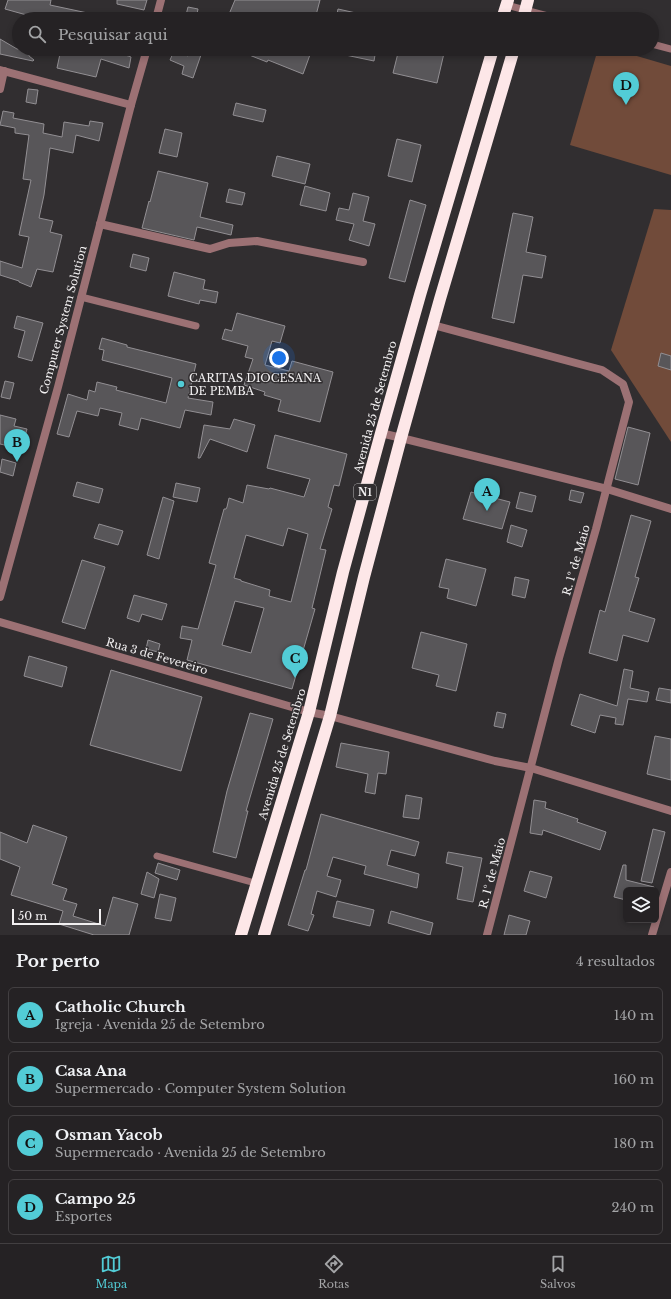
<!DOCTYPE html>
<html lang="pt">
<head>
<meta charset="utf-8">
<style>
  body { margin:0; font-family:"Libre Baskerville",serif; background:#312f31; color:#f1f3f6 }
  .controls { position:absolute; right:12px; bottom:12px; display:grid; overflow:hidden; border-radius:6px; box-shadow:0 2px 6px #0003 }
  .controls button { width:36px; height:36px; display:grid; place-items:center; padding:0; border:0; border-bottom:1px solid #423f41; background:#252224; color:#f1f3f6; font:20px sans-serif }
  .scale { position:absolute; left:12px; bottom:10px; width:89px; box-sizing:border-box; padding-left:4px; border:2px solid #f2f0f1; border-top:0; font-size:11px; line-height:14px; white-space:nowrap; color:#f2f0f1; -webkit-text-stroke:3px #312e30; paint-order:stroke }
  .you { position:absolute; left:279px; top:358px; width:14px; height:14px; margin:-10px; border:3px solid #fff; border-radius:50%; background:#1a73e8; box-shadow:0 0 0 6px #1a73e833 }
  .badge { display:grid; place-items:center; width:26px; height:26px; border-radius:50%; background:#52ccd6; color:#111; font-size:13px; font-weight:700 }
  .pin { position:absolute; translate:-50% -33px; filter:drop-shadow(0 1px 2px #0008) }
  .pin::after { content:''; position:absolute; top:21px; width:14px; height:12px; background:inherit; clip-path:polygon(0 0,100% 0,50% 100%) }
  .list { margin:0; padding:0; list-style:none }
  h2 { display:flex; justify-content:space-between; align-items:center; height:52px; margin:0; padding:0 16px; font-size:17px }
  h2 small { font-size:13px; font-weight:400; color:#a3a4a6 }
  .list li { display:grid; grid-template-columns:26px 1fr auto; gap:12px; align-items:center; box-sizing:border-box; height:56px; margin:0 8px 8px; padding:0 8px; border:1px solid #423f41; border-radius:6px }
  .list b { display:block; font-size:15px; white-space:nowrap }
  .list p { margin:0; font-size:13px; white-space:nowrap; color:#a3a4a6 }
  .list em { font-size:13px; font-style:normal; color:#a3a4a6 }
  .icon { flex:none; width:22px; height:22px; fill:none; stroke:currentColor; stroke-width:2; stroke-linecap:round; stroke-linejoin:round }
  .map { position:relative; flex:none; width:671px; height:935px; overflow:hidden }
  .search { position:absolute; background:#252224; box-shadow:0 2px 6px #0003; left:12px; right:12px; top:12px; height:44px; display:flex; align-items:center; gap:10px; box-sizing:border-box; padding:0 14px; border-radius:22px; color:#a3a4a6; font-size:15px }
  .sheet { height:308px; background:#252224 }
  nav { display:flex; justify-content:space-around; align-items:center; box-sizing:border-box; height:56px; border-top:1px solid #423f41; background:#252224; font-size:11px; color:#a3a4a6 }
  nav a { display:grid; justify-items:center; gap:2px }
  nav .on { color:#52ccd6 }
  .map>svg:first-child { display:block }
</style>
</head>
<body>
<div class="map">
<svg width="671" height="935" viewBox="0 0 671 935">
  <rect width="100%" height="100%" fill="#312e30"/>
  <g fill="#714b3a">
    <polygon points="598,49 613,49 671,66 671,175 570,145"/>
    <polygon points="654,209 671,210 671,442 611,350"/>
  </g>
  <g fill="#585659" stroke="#928f93" fill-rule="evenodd">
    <polygon points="8,0 51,0 50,5 97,15 96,19 58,19 47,16 46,19 41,19 5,9"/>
    <polygon points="117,0 147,0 144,10 117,4"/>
    <polygon points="235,0 320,0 315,19 227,19"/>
    <polygon points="188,7 198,9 196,19 185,19"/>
    <polygon points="338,9 365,15 364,19 336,19"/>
    <polygon points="0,39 17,49 30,49 29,56 34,60 33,61 0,54"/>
    <polygon points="61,49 108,49 131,57 129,68 101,59 96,77 57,68"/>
    <polygon points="190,49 203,49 193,78 182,74 184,66 170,60 174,51 188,56"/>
    <polygon points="234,49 306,49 305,51 311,52 303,74 268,60 267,62"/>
    <polygon points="337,49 376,49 374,61 336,53"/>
    <polygon points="399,49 445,49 437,83 393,73"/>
    <polygon points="28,89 38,90 36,104 26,102"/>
    <polygon points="236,103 266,110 263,122 233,115"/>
    <polygon points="3,111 14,113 13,118 44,124 43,133 62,137 64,122 89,126 90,121 103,123 99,141 76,135 73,153 50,148 44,195 39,218 53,221 50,232 62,235 53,272 37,269 31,287 19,282 19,281 0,275 0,261 22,268 29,237 19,235 31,180 23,179 29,135 15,133 15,128 0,125"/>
    <polygon points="165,129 182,133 177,157 159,153"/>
    <polygon points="397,139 421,145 412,182 388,176"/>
    <polygon points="277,156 310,164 305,184 272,176"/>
    <polygon points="158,171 208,183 200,217 233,225 231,235 197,227 194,240 142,228 149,201 150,202"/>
    <polygon points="305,186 330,193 326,211 300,205"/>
    <polygon points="229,189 245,193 242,205 226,202"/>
    <polygon points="353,193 369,197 363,221 375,224 369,246 349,240 354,224 336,220 339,208 349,210"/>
    <polygon points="410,200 426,205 405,282 389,278"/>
    <polygon points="513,213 533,217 526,252 546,256 542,278 523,275 514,323 492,318"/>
    <polygon points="133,254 149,258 146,271 130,267"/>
    <polygon points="174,272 205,280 203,289 218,292 216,303 200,300 199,304 168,296"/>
    <polygon points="237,313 285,326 280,343 272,341 265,365 289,371 292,361 333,372 320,422 278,411 281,400 264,395 265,392 244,385 253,359 245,357 248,346 222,339 225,329 232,331"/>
    <polygon points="17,316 43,323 32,361 18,357 25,331 14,328"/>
    <polygon points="102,338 127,345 127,347 196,364 188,398 213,402 211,415 185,410 180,428 141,418 138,430 119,425 122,413 100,408 98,416 77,411 69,437 57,434 68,394 87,400 89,390 95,392 97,382 117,387 116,390 166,403 172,378 102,360 104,350 99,349"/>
    <polygon points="661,353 671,356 671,370 658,366"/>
    <polygon points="5,381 14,383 10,399 1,397"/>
    <polygon points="0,415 16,419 14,426 27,429 23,444 10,441 9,446 0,444"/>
    <polygon points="234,419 255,425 247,452 210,439 200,458 198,458 204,425 230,429"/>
    <polygon points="628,427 650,433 638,485 615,479"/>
    <path d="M275,435L347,454L339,486L334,485L328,507L332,509L320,549L326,550L312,608L315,609L292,689L187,660L192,640L180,638L182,626L198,629L216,565L209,563L224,509H226L227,507L229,498L243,503L247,485L269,489L270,488L304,497L310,479L267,468ZM288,528L308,534L291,602L269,596L270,590L241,581V580L234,578L246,535L283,546ZM235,601L264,608L251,653L222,645Z"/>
    <polygon points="2,459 16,463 13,476 0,472"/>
    <polygon points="77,482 103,489 99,503 73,496"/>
    <polygon points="176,483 200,488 197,502 173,497"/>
    <polygon points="571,490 584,493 581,503 569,500"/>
    <polygon points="471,492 510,502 502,529 463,519"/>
    <polygon points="520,492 536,496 532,512 516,508"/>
    <polygon points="163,497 174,501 159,559 147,555"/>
    <polygon points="631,515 651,521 635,577 639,578 629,611 655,619 648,642 623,635 617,661 589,653 600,610 605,612"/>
    <polygon points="99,524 123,531 118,545 94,538"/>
    <polygon points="511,525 527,530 522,547 507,542"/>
    <polygon points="446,559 486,569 476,606 447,598 449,589 439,587"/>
    <polygon points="82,560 105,567 85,629 62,622"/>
    <polygon points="515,577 529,580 525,598 512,595"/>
    <polygon points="134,595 167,604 162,620 142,614 139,622 127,618"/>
    <polygon points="421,632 467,644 456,691 436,686 439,675 412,668"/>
    <polygon points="148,640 160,644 158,652 146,649"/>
    <polygon points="29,656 67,667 62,687 24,676"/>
    <polygon points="624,669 633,671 630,688 649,692 647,702 628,699 623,725 615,724 616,718 600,715 595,733 571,725 580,694 617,706"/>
    <polygon points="111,670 202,697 181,771 90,745"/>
    <polygon points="659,688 671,690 671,703 656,700"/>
    <polygon points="497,712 506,714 503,728 494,726"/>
    <polygon points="250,713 273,719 246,811 248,811 236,858 213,852 227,791"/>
    <polygon points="655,736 671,739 671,780 647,774"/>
    <polygon points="341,743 389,752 386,774 378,773 375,794 365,792 368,774 336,767"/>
    <polygon points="406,795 422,798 419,819 403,817"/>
    <polygon points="534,800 546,802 545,808 578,819 577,822 606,832 600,850 543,830 542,835 530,833"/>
    <polygon points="321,814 419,842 415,856 391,850 387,865 419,874 417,888 364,874 366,866 333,857 327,876 341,880 336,897 317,891 311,914 314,915 308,931 288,925 305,870 306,870"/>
    <polygon points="33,825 67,837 52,884 67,889 63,900 77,904 73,916 105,926 113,897 138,904 129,935 94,935 59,924 63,911 11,895 20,867 0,859 0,832 27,843"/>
    <polygon points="653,829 665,832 652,883 641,881"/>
    <polygon points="448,852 482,858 473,902 457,899 463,867 446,863"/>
    <polygon points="158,863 180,870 177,880 155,873"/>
    <polygon points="623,865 626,865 626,880 654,887 653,890 626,890 626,900 614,897"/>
    <polygon points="530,871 552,877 546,898 524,891"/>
    <polygon points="147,872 159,879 154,898 141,894"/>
    <polygon points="160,894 176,898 171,921 155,918"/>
    <polygon points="337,901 374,910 370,926 333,917"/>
    <polygon points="391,911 433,923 430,935 388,923"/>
    <polygon points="509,915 530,921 526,935 504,935"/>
  </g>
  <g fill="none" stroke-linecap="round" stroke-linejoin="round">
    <g stroke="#9c7174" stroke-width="7">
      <polyline points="507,5 559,19"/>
      <polyline points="652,44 671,49"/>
      <polyline points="81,297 196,326"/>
      <polyline points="157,856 255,883"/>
    </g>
    <g stroke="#9c7174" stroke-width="8">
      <polyline points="156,19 161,0"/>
      <polyline points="0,70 131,105"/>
      <polyline points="0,89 4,71"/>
      <polyline points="100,224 210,249 229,243 257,241 363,262"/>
      <polyline points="433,325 602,370 623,384 629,402 596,529 559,658 487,935"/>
      <polyline points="381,433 607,489 671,509"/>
      <polyline points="0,597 58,387 131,105 147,49"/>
      <polyline points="0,622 309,712 330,716 495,761 531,768 671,811"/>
      <polyline points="652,935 671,872"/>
    </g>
    <g stroke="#fde7e8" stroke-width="12">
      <polyline points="502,19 508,0"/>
      <polyline points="523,19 528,0"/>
      <polyline points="241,935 309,712 343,572 381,433 420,295 493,49"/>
      <polyline points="264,935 330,716 364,577 401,438 440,299 514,49"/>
    </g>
  </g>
  <circle fill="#52ccd6" stroke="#312e30" stroke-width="1.5" cx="181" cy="384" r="4"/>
  <g text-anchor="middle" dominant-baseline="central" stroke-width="3" stroke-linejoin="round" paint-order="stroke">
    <rect fill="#312e30" stroke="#b8b6b7" stroke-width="1" x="354" y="484" width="22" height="16" rx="3"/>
    <g font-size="10" font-weight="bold" fill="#f2f0f1">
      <text x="365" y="492">N1</text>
    </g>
    <g font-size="11" fill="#f2f0f1" stroke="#312e30">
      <text transform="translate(63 320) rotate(-75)">Computer System Solution</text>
      <text transform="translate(375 407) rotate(-75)">Avenida 25 de Setembro</text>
      <text transform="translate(576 560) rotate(-74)">R. 1º de Maio</text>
      <text transform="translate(157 656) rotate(16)">Rua 3 de Fevereiro</text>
      <text transform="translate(282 754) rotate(-73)">Avenida 25 de Setembro</text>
      <text transform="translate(492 873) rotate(-75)">R. 1º de Maio</text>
    </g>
    <g font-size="11" fill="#f2f0f1" stroke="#312e30" text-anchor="start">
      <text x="189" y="378">CARITAS DIOCESANA<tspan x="189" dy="13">DE PEMBA</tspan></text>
    </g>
  </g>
</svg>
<div class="controls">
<button><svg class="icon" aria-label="layers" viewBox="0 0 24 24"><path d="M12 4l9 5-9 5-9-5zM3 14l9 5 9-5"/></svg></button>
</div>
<div class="scale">50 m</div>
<div class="you"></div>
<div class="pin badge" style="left:487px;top:511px">A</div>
<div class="pin badge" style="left:17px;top:462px">B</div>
<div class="pin badge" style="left:295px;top:678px">C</div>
<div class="pin badge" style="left:626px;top:105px">D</div>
<div class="search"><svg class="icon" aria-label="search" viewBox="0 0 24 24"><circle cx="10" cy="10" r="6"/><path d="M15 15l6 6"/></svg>Pesquisar aqui</div>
</div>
<section class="sheet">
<h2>Por perto<small>4 resultados</small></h2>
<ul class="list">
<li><span class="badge">A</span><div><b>Catholic Church</b><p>Igreja · Avenida 25 de Setembro</p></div><em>140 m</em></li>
<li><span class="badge">B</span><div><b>Casa Ana</b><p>Supermercado · Computer System Solution</p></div><em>160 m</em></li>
<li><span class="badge">C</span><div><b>Osman Yacob</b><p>Supermercado · Avenida 25 de Setembro</p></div><em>180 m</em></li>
<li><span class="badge">D</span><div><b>Campo 25</b><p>Esportes</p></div><em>240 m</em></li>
</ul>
</section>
<nav>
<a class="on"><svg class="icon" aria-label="map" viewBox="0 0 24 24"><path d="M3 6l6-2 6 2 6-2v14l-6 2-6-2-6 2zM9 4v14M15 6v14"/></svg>Mapa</a>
<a><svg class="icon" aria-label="directions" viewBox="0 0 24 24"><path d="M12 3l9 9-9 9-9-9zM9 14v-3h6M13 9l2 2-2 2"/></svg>Rotas</a>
<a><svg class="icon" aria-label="saved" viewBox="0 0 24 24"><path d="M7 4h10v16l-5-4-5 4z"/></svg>Salvos</a>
</nav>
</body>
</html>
